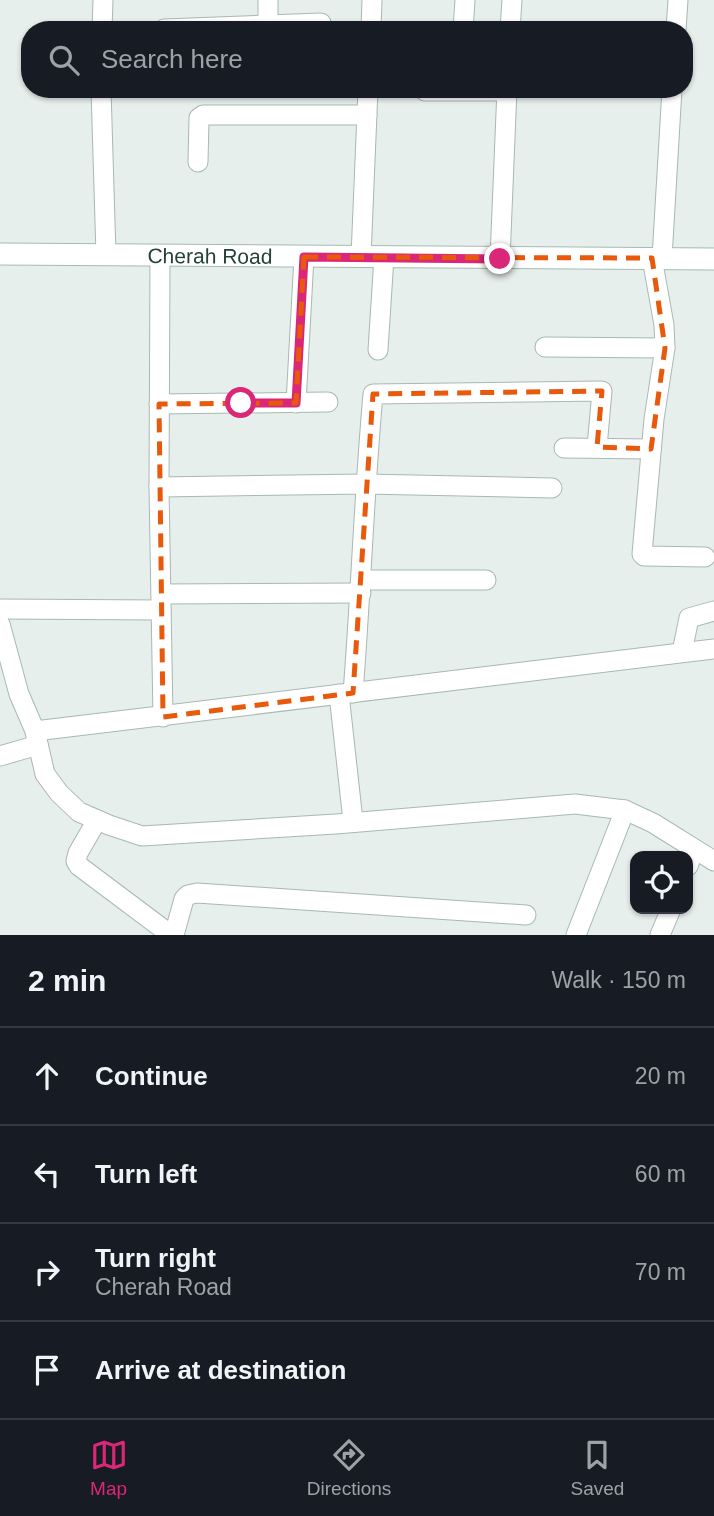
<!DOCTYPE html>
<html lang="en">
<head>
<meta charset="utf-8">
<style>
  body { margin:0; font-family:Helvetica,sans-serif; background:#242831; color:#f1f3f6 }
  .controls { position:absolute; right:21px; bottom:21px; display:grid; overflow:hidden; border-radius:14px; box-shadow:0 2px 5px #0004 }
  .controls button { width:63px; height:63px; display:grid; place-items:center; padding:0; border:0; border-bottom:2px solid #363941; background:#171b24; color:#f1f3f6; font:35px sans-serif }
  .stop { position:absolute; width:21px; height:21px; margin:-16px; border:5px solid #db2777; border-radius:50%; background:#fff }
  .stop.end { background:#db2777; border-color:#fff; box-shadow:0 2px 7px #0008 }
  .list { margin:0; padding:0; list-style:none }
  h2 { display:flex; justify-content:space-between; align-items:center; height:91px; margin:0; padding:0 28px; font-size:30px }
  h2 small { font-size:23px; font-weight:400; color:#9ea1a6 }
  .list li { display:grid; grid-template-columns:46px 1fr auto; gap:21px; align-items:center; box-sizing:border-box; height:98px; padding:0 28px; border-top:2px solid #363941 }
  .list b { display:block; font-size:26px; white-space:nowrap }
  .list p { margin:0; font-size:23px; white-space:nowrap; color:#9ea1a6 }
  .list em { font-size:23px; font-style:normal; color:#9ea1a6 }
  .icon { flex:none; width:38px; height:38px; fill:none; stroke:currentColor; stroke-width:2; stroke-linecap:round; stroke-linejoin:round }
  .map { position:relative; flex:none; width:714px; height:935px; overflow:hidden }
  .search { position:absolute; background:#171b24; box-shadow:0 2px 5px #0004; left:21px; right:21px; top:21px; height:77px; display:flex; align-items:center; gap:18px; box-sizing:border-box; padding:0 24px; border-radius:28px; color:#9ea1a6; font-size:26px }
  .sheet { height:483px; background:#171b24 }
  nav { display:flex; justify-content:space-around; align-items:center; box-sizing:border-box; height:98px; border-top:2px solid #363941; background:#171b24; font-size:19px; color:#9ea1a6 }
  nav a { display:grid; justify-items:center; gap:4px }
  nav .on { color:#db2777 }
  .map>svg:first-child { display:block }
</style>
</head>
<body>
<div class="map">
<svg width="714" height="935" viewBox="0 0 714 935">
  <rect width="100%" height="100%" fill="#e6efeb"/>
  <g fill="none" stroke-linecap="round" stroke-linejoin="round">
    <g stroke="#a8b8b2" stroke-width="21">
      <g id="street">
        <polyline points="268,26 268,0"/>
        <polyline points="164,29 321,23"/>
        <polyline points="102,30 103,0"/>
        <polyline points="371,30 372,0"/>
        <polyline points="463,30 465,0"/>
        <polyline points="510,30 512,0"/>
        <polyline points="676,30 678,0"/>
        <polyline points="101,89 106,255"/>
        <polyline points="425,91 507,91"/>
        <polyline points="198,162 199,118 203,115 367,115"/>
        <polyline points="160,255 159,487 163,717"/>
        <polyline points="361,257 368,89"/>
        <polyline points="652,258 664,325 665,348 654,419 642,554 644,556 705,557"/>
        <polyline points="662,258 672,89"/>
        <polyline points="500,259 507,89"/>
        <polyline points="545,347 665,348"/>
        <polyline points="378,350 384,257"/>
        <polyline points="296,403 304,257"/>
        <polyline points="159,404 328,402"/>
        <polyline points="564,448 651,449"/>
        <polyline points="159,487 365,484 552,488"/>
        <polyline points="361,580 486,580"/>
        <polyline points="161,594 361,593"/>
        <polyline points="0,609 161,610"/>
        <polyline points="0,624 19,694 35,731 45,774 59,793 79,812 109,825 142,836 336,824 575,804 625,810 653,823 714,861"/>
        <polyline points="682,652 689,618 714,611"/>
        <path d="M353,693C361,593 364,494 373,394L602,391L597,447"/>
        <polyline points="339,694 353,821"/>
        <polyline points="35,731 714,649"/>
        <polyline points="0,756 38,745"/>
        <polyline points="97,820 78,853 76,861 79,866 171,935"/>
        <polyline points="688,866 694,849"/>
        <polyline points="174,935 184,899 188,895 197,893 526,915"/>
        <polyline points="576,935 625,810"/>
        <polyline points="660,935 671,909"/>
      </g>
    </g>
    <g stroke="#a4bbb3" stroke-width="23">
      <g id="secondary">
        <path id="s1" d="M0,254L714,259"/>
      </g>
    </g>
    <use href="#street" stroke="#fff" stroke-width="19"/>
    <use href="#secondary" stroke="#fff" stroke-width="21"/>
  </g>
  <g fill="none" stroke-linecap="round" stroke-linejoin="round">
    <polyline stroke="#db2777" stroke-width="9" points="241,403 296,403 304,257 500,259"/>
  </g>
  <path fill="none" stroke="#e8590c" stroke-width="5" stroke-dasharray="14 9" stroke-linejoin="round" d="M304,257L652,258L665,348L651,449L597,447L602,391L373,394L353,693L163,717L159,404L296,403Z"/>
  <g text-anchor="middle" dominant-baseline="central" stroke-width="5" stroke-linejoin="round" paint-order="stroke">
    <g font-size="21" fill="#24423a" stroke="#f7fbf9">
      <text stroke="none"><textPath href="#s1" startOffset="210">Cherah Road</textPath></text>
    </g>
  </g>
</svg>
<div class="controls">
<button><svg class="icon" aria-label="locate" viewBox="0 0 24 24"><circle cx="12" cy="12" r="6"/><path d="M12 2v4M12 18v4M2 12h4M18 12h4"/></svg></button>
</div>
<div class="stop" style="left:241px;top:403px"></div>
<div class="stop end" style="left:500px;top:259px"></div>
<div class="search"><svg class="icon" aria-label="search" viewBox="0 0 24 24"><circle cx="10" cy="10" r="6"/><path d="M15 15l6 6"/></svg>Search here</div>
</div>
<section class="sheet">
<h2>2 min<small>Walk · 150 m</small></h2>
<ul class="list">
<li><svg class="icon" aria-label="ahead" viewBox="0 0 24 24"><path d="M12 20V5M6 11l6-6 6 6"/></svg><div><b>Continue</b></div><em>20 m</em></li>
<li><svg class="icon" aria-label="left" viewBox="0 0 24 24"><path d="M17 20v-9H6M10 6l-5 5 5 5"/></svg><div><b>Turn left</b></div><em>60 m</em></li>
<li><svg class="icon" aria-label="right" viewBox="0 0 24 24"><path d="M7 20v-9h11M14 6l5 5-5 5"/></svg><div><b>Turn right</b><p>Cherah Road</p></div><em>70 m</em></li>
<li><svg class="icon" aria-label="arrive" viewBox="0 0 24 24"><path d="M6 21V4h12l-3 4 3 4H6"/></svg><div><b>Arrive at destination</b></div></li>
</ul>
</section>
<nav>
<a class="on"><svg class="icon" aria-label="map" viewBox="0 0 24 24"><path d="M3 6l6-2 6 2 6-2v14l-6 2-6-2-6 2zM9 4v14M15 6v14"/></svg>Map</a>
<a><svg class="icon" aria-label="directions" viewBox="0 0 24 24"><path d="M12 3l9 9-9 9-9-9zM9 14v-3h6M13 9l2 2-2 2"/></svg>Directions</a>
<a><svg class="icon" aria-label="saved" viewBox="0 0 24 24"><path d="M7 4h10v16l-5-4-5 4z"/></svg>Saved</a>
</nav>
</body>
</html>
